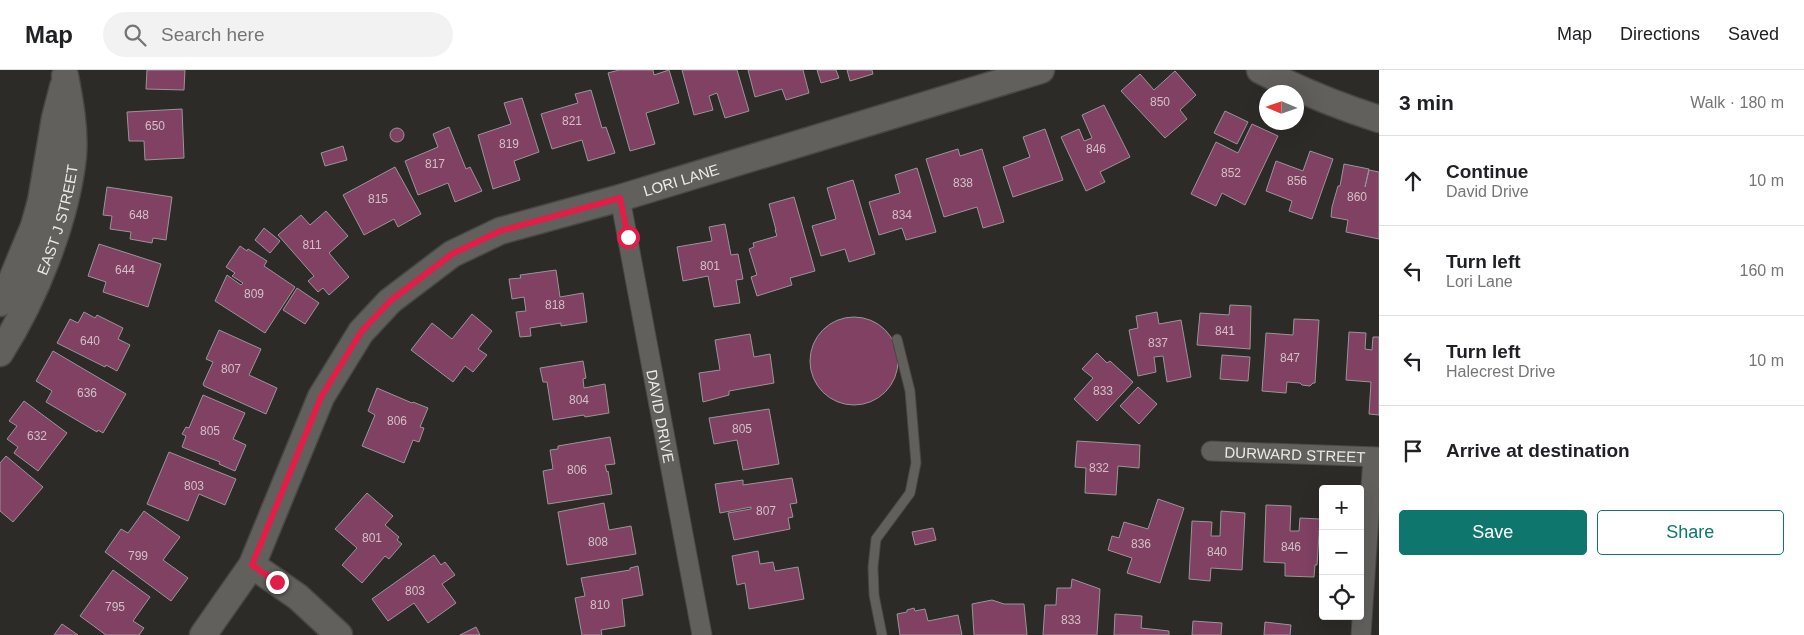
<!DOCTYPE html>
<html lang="en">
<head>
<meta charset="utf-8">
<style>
  body { margin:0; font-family:Helvetica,sans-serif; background:#f2f2f2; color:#202124 }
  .controls { position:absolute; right:15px; bottom:15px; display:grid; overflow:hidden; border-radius:5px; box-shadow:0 5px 20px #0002 }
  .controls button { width:45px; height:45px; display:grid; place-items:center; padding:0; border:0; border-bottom:1px solid #e0e0e0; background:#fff; color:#202124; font:25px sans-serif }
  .compass { position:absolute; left:1259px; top:15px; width:45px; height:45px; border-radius:50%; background:#fff; box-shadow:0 5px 20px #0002; rotate:272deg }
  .stop { position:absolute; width:15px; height:15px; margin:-11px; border:4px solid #e11d48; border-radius:50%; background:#fff }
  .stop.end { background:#e11d48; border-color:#fff; box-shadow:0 1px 5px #0008 }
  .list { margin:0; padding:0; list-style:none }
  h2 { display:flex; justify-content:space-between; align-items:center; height:65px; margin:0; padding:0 20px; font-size:21px }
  h2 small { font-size:16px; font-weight:400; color:#757577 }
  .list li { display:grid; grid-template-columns:32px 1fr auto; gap:15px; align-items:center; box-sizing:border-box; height:90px; padding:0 20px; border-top:1px solid #e0e0e0 }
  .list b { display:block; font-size:19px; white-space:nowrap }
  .list p { margin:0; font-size:16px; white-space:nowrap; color:#757577 }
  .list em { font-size:16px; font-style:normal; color:#757577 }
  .actions { display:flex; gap:10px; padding:15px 20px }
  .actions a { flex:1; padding:11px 0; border:1px solid #0f766e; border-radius:5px; text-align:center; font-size:18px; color:#0f766e }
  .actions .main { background:#0f766e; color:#fff }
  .icon { flex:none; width:28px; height:28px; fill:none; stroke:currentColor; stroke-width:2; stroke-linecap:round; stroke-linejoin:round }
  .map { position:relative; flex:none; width:1379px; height:565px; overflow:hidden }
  header { display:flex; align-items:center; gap:30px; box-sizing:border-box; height:70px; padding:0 25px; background:#fff; border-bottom:1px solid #e0e0e0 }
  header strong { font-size:24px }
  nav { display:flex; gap:28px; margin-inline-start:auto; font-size:18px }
  .search { width:350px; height:45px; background:#f2f2f2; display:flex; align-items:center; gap:12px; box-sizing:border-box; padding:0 18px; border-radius:28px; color:#757577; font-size:19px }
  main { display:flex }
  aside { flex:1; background:#fff }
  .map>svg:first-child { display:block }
</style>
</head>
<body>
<header>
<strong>Map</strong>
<div class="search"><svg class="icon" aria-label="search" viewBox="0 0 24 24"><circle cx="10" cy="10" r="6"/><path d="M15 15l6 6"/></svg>Search here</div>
<nav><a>Map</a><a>Directions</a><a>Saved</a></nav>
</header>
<main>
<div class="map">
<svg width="1379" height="565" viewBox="0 0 1379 565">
  <rect width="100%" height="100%" fill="#2c2b28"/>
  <g fill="#804162" stroke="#999597">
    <polygon points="147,0 185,0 184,20 146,19"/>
    <polygon points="619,0 653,0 654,5 669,0 679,33 646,43 655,74 630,81 608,3"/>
    <polygon points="682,0 737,0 749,41 725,48 717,23 709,26 713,40 694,45"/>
    <polygon points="748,0 803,0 809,23 786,30 782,19 755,27"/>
    <polygon points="817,0 836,0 839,8 821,13"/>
    <polygon points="847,0 872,0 873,4 850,11"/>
    <polygon points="1175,1 1196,25 1180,40 1187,49 1165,68 1121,21 1140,4 1154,20"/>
    <polygon points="591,20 602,58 606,57 615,83 588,91 582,70 552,79 541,44 578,33 575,24"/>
    <polygon points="522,28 539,82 514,91 520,110 493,119 478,65 511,54 504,33"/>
    <polygon points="1104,35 1130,87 1100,102 1105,112 1086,121 1061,67 1079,59 1084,71 1092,68 1082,45"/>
    <polygon points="182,39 184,88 145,90 144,71 129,71 127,42"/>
    <polygon points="1225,41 1248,52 1237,74 1214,63"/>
    <polygon points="1252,54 1278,66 1245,135 1222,123 1216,136 1191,124 1216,72 1238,83"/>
    <polygon points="449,57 466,99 470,97 482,121 455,132 448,113 418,125 405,91 438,77 433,64"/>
    <circle cx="397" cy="65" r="7"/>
    <polygon points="1045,59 1063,110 1013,127 1003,97 1030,87 1023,67"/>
    <polygon points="343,76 347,90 325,96 321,83"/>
    <polygon points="958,79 960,86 982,79 1004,152 983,158 977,137 944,147 926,89"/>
    <polygon points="1310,81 1333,89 1312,149 1289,141 1292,131 1266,121 1276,91 1303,101"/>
    <polygon points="1344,94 1369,99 1365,117 1369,100 1379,102 1379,169 1346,162 1348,150 1331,147 1332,137 1338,116 1340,116"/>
    <polygon points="395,97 421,144 398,157 394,149 364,165 343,125"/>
    <polygon points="917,98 936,162 906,170 902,158 879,165 869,132 900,123 895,105"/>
    <polygon points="853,110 875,184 849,192 845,179 821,186 812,156 836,149 827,118"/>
    <polygon points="107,117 172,127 166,170 153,168 152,173 130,169 131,162 110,159 112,146 103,145"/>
    <polygon points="794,127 815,201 790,208 792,215 757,226 751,207 757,205 749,179 754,177 753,173 777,166 775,160 776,160 769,134"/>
    <polygon points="326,141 348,166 329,183 349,207 329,225 323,218 318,222 308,211 314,206 278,165 301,145 310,155"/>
    <polygon points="725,154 731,185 738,184 743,209 736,210 740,233 714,237 708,206 683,211 677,177 712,171 709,157"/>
    <polygon points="264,158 280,171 270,183 255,170"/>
    <polygon points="99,174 161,194 148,237 103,222 106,212 88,206"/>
    <polygon points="240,176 247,181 248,179 267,191 264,196 295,217 265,263 215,231 227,205 241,215 243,213 232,206 235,203 226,197"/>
    <polygon points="556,200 560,227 583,223 587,252 561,256 561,253 530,258 531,266 520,267 516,242 526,241 524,227 512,229 509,209 521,208 520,205"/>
    <polygon points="297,218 319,233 305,254 283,240"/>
    <polygon points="1230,235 1251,236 1250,279 1197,275 1200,243 1229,245"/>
    <polygon points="84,242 95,248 97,245 123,258 118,269 130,275 117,301 106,295 105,297 57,273 70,249 78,253"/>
    <polygon points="1157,242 1159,254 1181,250 1191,307 1167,312 1163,286 1154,287 1156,302 1138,306 1129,260 1138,258 1136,246"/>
    <polygon points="472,244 492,261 478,279 487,285 473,302 465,296 453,312 411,280 432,253 452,269"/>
    <circle cx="854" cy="291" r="44"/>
    <polygon points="1294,249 1319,250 1315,313 1313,313 1310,316 1302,315 1300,313 1287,312 1286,323 1262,321 1266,263 1293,265"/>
    <polygon points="219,260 261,279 249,305 277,318 266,344 204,316 203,314 213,292 206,289"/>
    <polygon points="1349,262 1366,263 1365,279 1372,280 1373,267 1379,267 1379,345 1369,344 1371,312 1346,310"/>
    <polygon points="750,264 754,287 770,284 774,313 729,321 729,325 703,332 699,303 720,300 715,270"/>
    <polygon points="53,281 126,324 103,363 98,360 97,362 46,332 52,321 36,311"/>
    <polygon points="1097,283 1107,293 1110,291 1133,312 1097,351 1074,329 1093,308 1082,299"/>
    <polygon points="1222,285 1250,287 1248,311 1220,309"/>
    <polygon points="583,291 586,308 583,309 584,318 605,314 609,343 585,347 584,345 553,350 547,312 543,312 540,298"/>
    <polygon points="1138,317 1157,334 1139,354 1120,336"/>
    <polygon points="377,318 412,333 413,332 428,338 420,357 424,358 419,372 413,370 404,393 362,376 375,345 368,341"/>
    <polygon points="203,325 245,343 233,369 246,375 235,401 219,394 220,392 182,377 186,366 182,364 186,357 189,358"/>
    <polygon points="24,331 67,363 38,401 14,383 18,377 7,369 17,356 9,351"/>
    <polygon points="769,339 779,394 743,400 737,370 714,374 709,348"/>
    <polygon points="610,367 615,394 605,395 607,402 608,401 612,424 548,434 543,401 553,399 550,380 558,379 558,376"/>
    <polygon points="1077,371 1140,375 1139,398 1118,396 1116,425 1085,423 1086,398 1075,397"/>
    <polygon points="169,382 236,409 225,435 199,424 188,451 147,434"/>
    <polygon points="6,386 43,417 13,452 0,441 0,393"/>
    <polygon points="792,408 797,433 790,434 793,447 788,448 790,459 734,470 728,443 751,439 751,437 720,443 715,414 743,410 743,415"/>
    <polygon points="367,423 393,446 385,455 399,467 397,470 402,474 389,489 385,486 362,513 342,495 357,478 335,459"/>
    <polygon points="1158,429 1184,438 1160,513 1127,503 1132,488 1108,480 1112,466 1119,468 1124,452 1148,459"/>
    <polygon points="604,433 609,460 631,456 636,484 567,495 558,442"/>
    <polygon points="1266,435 1291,436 1290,461 1299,461 1300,448 1320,449 1317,495 1315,495 1314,507 1285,506 1285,493 1264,492"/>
    <polygon points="144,441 180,467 163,490 188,508 171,531 105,482 121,459 128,463"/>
    <polygon points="1221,441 1245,443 1242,500 1211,498 1210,511 1189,509 1192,451 1212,452 1211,466 1220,466"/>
    <polygon points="933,458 936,470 915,475 912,462"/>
    <polygon points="758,481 760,494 773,492 775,501 798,497 804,529 749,539 745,513 737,515 732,486"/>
    <polygon points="434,485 441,495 445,492 455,505 442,514 456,533 428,553 414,533 388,551 372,529"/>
    <polygon points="638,496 643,525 622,529 625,556 601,560 602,565 582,565 575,528 585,526 581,508 630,500 630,498"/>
    <polygon points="113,500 150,527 133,551 144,558 139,565 106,565 80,546"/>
    <polygon points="1072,509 1100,519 1097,565 1043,565 1045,535 1056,535 1057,518 1071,518"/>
    <polygon points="992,530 1004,534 1024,534 1027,565 974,565 972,534"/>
    <polygon points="914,538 915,541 925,539 928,551 958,545 962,565 900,565 897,544 907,542 907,540"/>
    <polygon points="1115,544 1142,546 1141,558 1169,561 1169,565 1114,565"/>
    <polygon points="1193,551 1222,553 1221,565 1192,565"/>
    <polygon points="1265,552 1291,555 1290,565 1264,565"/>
    <polygon points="62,554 78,565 54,565"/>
    <polygon points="476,557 480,565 460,565"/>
  </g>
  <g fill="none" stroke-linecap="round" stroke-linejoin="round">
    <g stroke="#484745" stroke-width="11">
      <polyline id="lane" points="882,565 874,525 873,497 876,469 910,423 916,393 910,321 897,269"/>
    </g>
    <g stroke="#484745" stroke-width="21">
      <g id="street">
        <path id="s1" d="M620,128L702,565"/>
        <path id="s2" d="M1211,381L1379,387"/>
        <polyline points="1361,565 1373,387"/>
      </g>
    </g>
    <g stroke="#484745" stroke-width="29">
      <g id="secondary">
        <path d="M1260,0C1299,20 1338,36 1379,49"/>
        <polyline points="0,233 8,219 34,156 41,131 55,48 63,17"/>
        <path id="s3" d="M0,283C35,228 66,151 73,86C75,59 70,32 65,6"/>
        <polyline points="252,495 298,527 339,565"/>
        <path id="s4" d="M203,565L252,495L321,327L361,262L390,231L452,184L500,161L620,128L1041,0"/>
      </g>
    </g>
    <use href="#lane" stroke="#61605d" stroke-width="9"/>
    <use href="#street" stroke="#61605d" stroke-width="19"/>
    <use href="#secondary" stroke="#61605d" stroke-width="26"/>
  </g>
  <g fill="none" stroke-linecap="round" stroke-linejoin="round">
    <polyline stroke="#e11d48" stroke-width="6" points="277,512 252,495 321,327 361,262 390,231 452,184 500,161 620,128 628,167"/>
  </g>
  <g text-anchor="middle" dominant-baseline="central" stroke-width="4.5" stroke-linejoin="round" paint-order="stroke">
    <g font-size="12" fill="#d0c0c6">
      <text x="1160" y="32">850</text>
      <text x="572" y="51">821</text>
      <text x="155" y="56">650</text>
      <text x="509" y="74">819</text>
      <text x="1096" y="79">846</text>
      <text x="435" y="94">817</text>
      <text x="1231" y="103">852</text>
      <text x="1297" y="111">856</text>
      <text x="963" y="113">838</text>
      <text x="1357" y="127">860</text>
      <text x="378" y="129">815</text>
      <text x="139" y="145">648</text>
      <text x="902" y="145">834</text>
      <text x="312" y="175">811</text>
      <text x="710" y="196">801</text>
      <text x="125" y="200">644</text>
      <text x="254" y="224">809</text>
      <text x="555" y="235">818</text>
      <text x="1225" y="261">841</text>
      <text x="90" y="271">640</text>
      <text x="1158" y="273">837</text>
      <text x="1290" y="288">847</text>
      <text x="231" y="299">807</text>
      <text x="1103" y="321">833</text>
      <text x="87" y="323">636</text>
      <text x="579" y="330">804</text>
      <text x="397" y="351">806</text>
      <text x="742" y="359">805</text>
      <text x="210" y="361">805</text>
      <text x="37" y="366">632</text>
      <text x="1099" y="398">832</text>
      <text x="577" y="400">806</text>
      <text x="194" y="416">803</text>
      <text x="766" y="441">807</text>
      <text x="372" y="468">801</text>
      <text x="598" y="472">808</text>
      <text x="1141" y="474">836</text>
      <text x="1291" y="477">846</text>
      <text x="1217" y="482">840</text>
      <text x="138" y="486">799</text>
      <text x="415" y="521">803</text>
      <text x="600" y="535">810</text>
      <text x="115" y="537">795</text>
      <text x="1071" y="550">833</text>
    </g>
    <g font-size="15" fill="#ebeae8" stroke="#22211f">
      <text stroke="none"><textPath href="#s4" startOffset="705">LORI LANE</textPath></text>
      <text stroke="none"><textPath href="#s3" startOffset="146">EAST J STREET</textPath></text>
      <text stroke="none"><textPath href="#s1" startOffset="222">DAVID DRIVE</textPath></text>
      <text stroke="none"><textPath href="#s2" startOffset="84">DURWARD STREET</textPath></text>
    </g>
  </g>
</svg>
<div class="controls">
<button>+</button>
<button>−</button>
<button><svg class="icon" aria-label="locate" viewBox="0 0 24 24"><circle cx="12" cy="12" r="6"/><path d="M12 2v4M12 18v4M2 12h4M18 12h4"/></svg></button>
</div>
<svg class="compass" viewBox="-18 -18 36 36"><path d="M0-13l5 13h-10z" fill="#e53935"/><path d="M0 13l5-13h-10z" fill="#757577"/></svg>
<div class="stop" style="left:628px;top:167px"></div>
<div class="stop end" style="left:277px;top:512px"></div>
</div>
<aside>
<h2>3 min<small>Walk · 180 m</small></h2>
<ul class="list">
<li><svg class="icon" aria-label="ahead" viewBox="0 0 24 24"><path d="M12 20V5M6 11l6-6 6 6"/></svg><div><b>Continue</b><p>David Drive</p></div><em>10 m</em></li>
<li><svg class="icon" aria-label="left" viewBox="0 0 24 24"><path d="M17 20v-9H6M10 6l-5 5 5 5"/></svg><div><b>Turn left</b><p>Lori Lane</p></div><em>160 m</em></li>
<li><svg class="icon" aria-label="left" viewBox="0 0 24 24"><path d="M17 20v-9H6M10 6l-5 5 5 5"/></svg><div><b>Turn left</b><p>Halecrest Drive</p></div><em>10 m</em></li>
<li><svg class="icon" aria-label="arrive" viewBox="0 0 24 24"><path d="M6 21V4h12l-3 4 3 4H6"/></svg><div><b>Arrive at destination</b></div></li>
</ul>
<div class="actions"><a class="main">Save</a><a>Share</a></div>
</aside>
</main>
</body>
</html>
